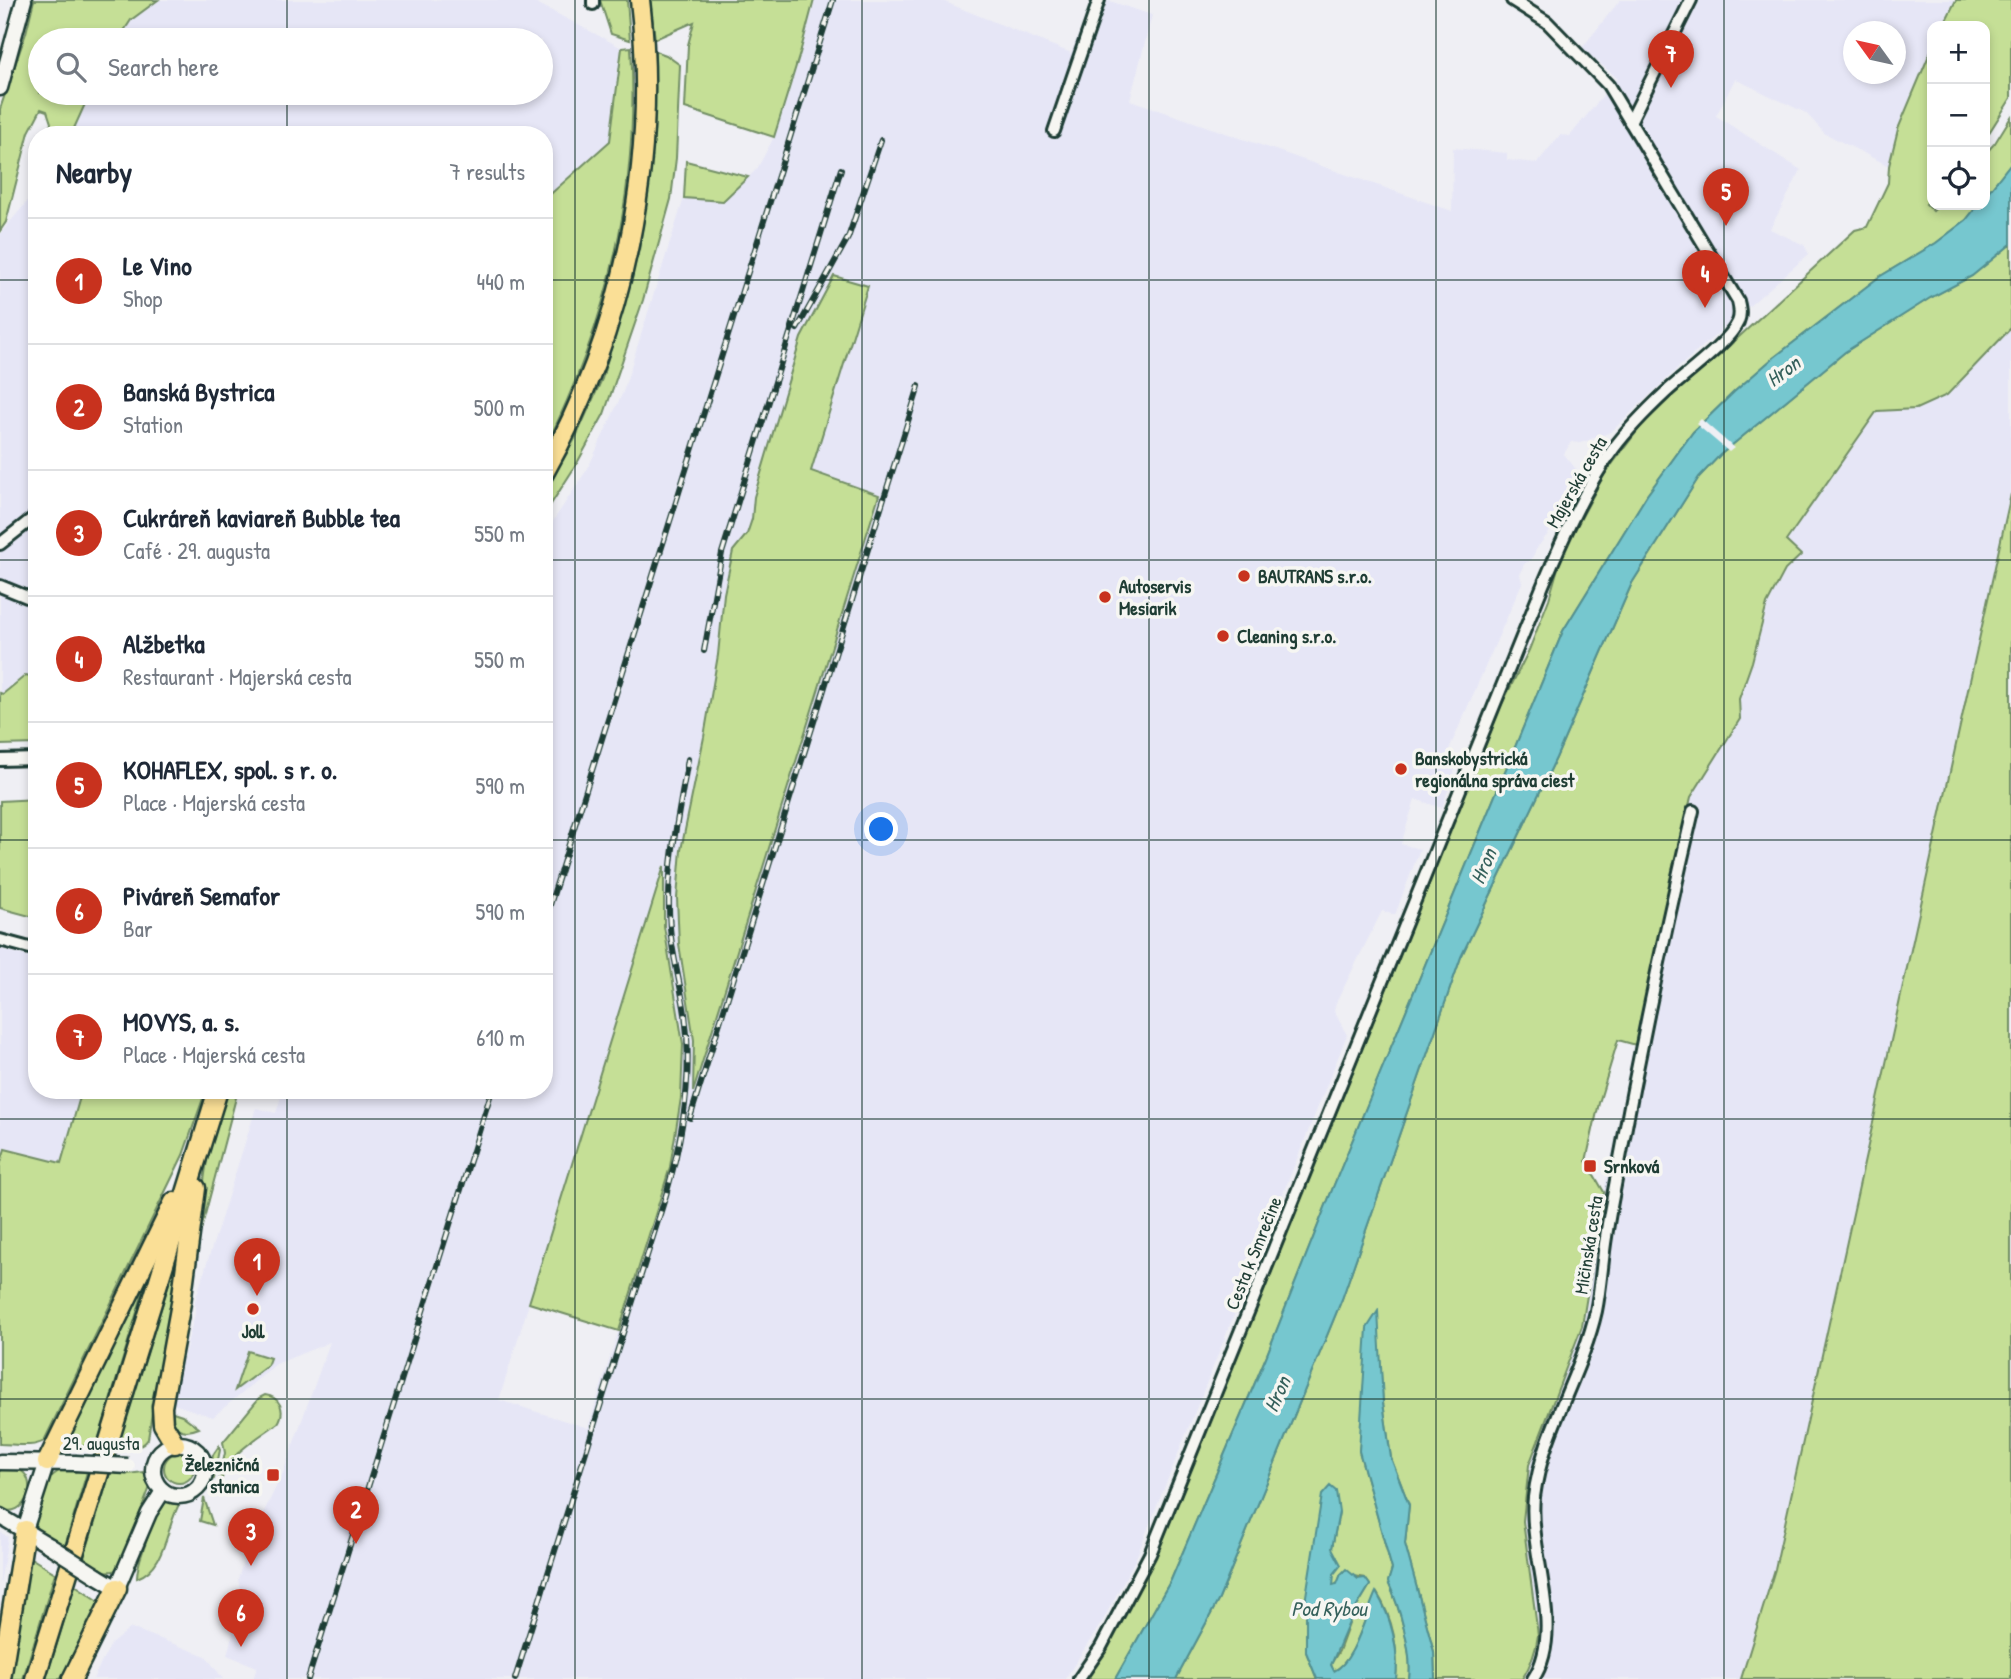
<!DOCTYPE html>
<html lang="en">
<head>
<meta charset="utf-8">
<style>
  body { margin:0; font-family:"Patrick Hand",sans-serif; background:#f6f6f7; color:#1f2937 }
  .controls { position:absolute; right:21px; top:21px; display:grid; overflow:hidden; border-radius:14px; box-shadow:0 4px 10px #0003 }
  .controls button { width:63px; height:63px; display:grid; place-items:center; padding:0; border:0; border-bottom:2px solid #e0e1e3; background:#fff; color:#1f2937; font:35px sans-serif }
  .compass { position:absolute; left:1843px; top:21px; width:63px; height:63px; border-radius:50%; background:#fff; box-shadow:0 4px 10px #0003; rotate:303deg }
  .you { position:absolute; left:882px; top:830px; width:24px; height:24px; margin:-18px; border:5px solid #fff; border-radius:50%; background:#1a73e8; box-shadow:0 0 0 10px #1a73e833 }
  .badge { display:grid; place-items:center; width:46px; height:46px; border-radius:50%; background:#c8321e; color:#fff; font-size:23px; font-weight:700 }
  .pin { position:absolute; translate:-50% -58px; filter:drop-shadow(0 2px 4px #0008) }
  .pin::after { content:''; position:absolute; top:37px; width:24px; height:21px; background:inherit; clip-path:polygon(0 0,100% 0,50% 100%) }
  .list { margin:0; padding:0; list-style:none }
  h2 { display:flex; justify-content:space-between; align-items:center; height:91px; margin:0; padding:0 28px; font-size:30px }
  h2 small { font-size:23px; font-weight:400; color:#747a83 }
  .list li { display:grid; grid-template-columns:46px 1fr auto; gap:21px; align-items:center; box-sizing:border-box; height:126px; padding:0 28px; border-top:2px solid #e0e1e3 }
  .list b { display:block; font-size:26px; white-space:nowrap }
  .list p { margin:0; font-size:23px; white-space:nowrap; color:#747a83 }
  .list em { font-size:23px; font-style:normal; color:#747a83 }
  .icon { flex:none; width:38px; height:38px; fill:none; stroke:currentColor; stroke-width:2; stroke-linecap:round; stroke-linejoin:round }
  .map { position:relative; flex:none; width:2011px; height:1679px; overflow:hidden }
  .search { position:absolute; background:#fff; box-shadow:0 4px 10px #0003; left:28px; top:28px; width:525px; height:77px; display:flex; align-items:center; gap:18px; box-sizing:border-box; padding:0 24px; border-radius:38px; color:#747a83; font-size:26px }
  .panel { position:absolute; background:#fff; box-shadow:0 4px 10px #0003; left:28px; top:126px; width:525px; height:973px; border-radius:28px }
  .map>svg:first-child { display:block }
</style>
</head>
<body>
<div class="map">
<svg width="2011" height="1679" viewBox="0 0 2011 1679">
  <rect width="100%" height="100%" fill="#efeff4"/>
  <filter id="ink" filterUnits="userSpaceOnUse"><feTurbulence type="fractalNoise" baseFrequency=".0143" numOctaves="2"/><feDisplacementMap in="SourceGraphic" scale="14" xChannelSelector="R" yChannelSelector="G"/><feConvolveMatrix kernelMatrix="1 2 1 2 8 2 1 2 1" color-interpolation-filters="sRGB"/></filter>
  <g filter="url(#ink)">
    <g fill="#e6e6f6" fill-rule="evenodd">
      <polygon points="158,0 531,0 622,48 610,141 545,199 544,203 544,135 71,135 90,93 541,93 541,40 118,40 131,20"/>
      <path d="M814,0H940L1071,53L1093,0H1107L1152,15L1130,100L1452,211L1453,148L1507,153V160L1537,163L1560,135L1570,136L1617,78L1582,48L1620,0H1956L1943,26H1932V48L1898,129L1889,166L1824,133L1806,113L1735,79L1716,116L1801,170L1770,229L1804,245L1809,254L1679,367L1611,432L1580,443L1571,442L1564,454L1579,473L1581,482L1564,513L1537,548L1531,560L1524,564L1520,574L1522,583L1447,754V760L1457,763L1442,808L1415,799L1401,844L1420,849L1395,915L1382,911L1336,1003L1334,1011L1347,1035L1136,1558L1102,1622L1065,1679H253L257,1667L227,1655L242,1599L238,1579L249,1542L283,1473L330,1342L276,1364L213,1417L171,1403L195,1314V1301L256,1108L276,1113L283,1090H544V535L588,468L623,392L684,198L723,201L757,169L774,137L800,53ZM1854,32H1896V74H1854ZM834,276L867,287L811,471L879,496L694,1088V1040L679,944L677,897L681,850L704,737L718,655L724,594L733,551L747,534L752,519L754,497L801,338ZM664,869V926L676,991L670,1167L588,1428L499,1400Z"/>
      <polygon points="37,190 37,678 25,675 3,694 0,693 0,234"/>
      <polygon points="2011,328 2011,494 1775,1569 1741,1679 1522,1679 1530,1668 1538,1635 1523,1521 1529,1464 1582,1326 1604,1192 1657,943 1691,797 1740,719 1738,699 1752,662 1767,604 1785,570 1801,555 1786,541 1877,411 1916,409 1947,395"/>
      <polygon points="0,949 37,959 37,1090 82,1090 61,1163 5,1149 0,1165"/>
      <polygon points="0,1532 8,1537 0,1584"/>
      <polygon points="131,1628 206,1656 223,1679 93,1679 111,1644"/>
    </g>
    <g fill="#c5df96" stroke="#728e65" stroke-width="2">
      <polygon points="34,0 158,0 131,20 118,40 40,40 40,93 90,93 71,135 48,135 51,123 47,111 41,109 29,132 6,222 0,231 0,109 26,33"/>
      <polygon points="600,0 627,0 630,40 611,34"/>
      <polygon points="650,0 814,0 800,53 774,137 685,108 688,45 694,22 655,39"/>
      <polygon points="1956,0 2011,0 2011,98 1985,139 1985,26 1943,26"/>
      <path d="M631,47C640,191 608,322 544,450V203L545,199L610,141L622,48Z"/>
      <polygon points="1932,48 1932,197 1926,204 1933,211 1939,205 1978,205 1966,220 1936,243 1879,277 1772,359 1734,392 1693,432 1647,495 1563,631 1334,1185 1266,1357 1171,1580 1115,1679 1087,1679 1106,1650 1157,1554 1501,706 1529,650 1549,599 1562,554 1604,475 1641,426 1691,378 1728,347 1855,230 1867,227 1888,183 1889,166 1898,129"/>
      <polygon points="655,51 666,55 680,65 676,158 671,199 643,300 604,414 576,465 544,515 544,494 576,437 602,379 639,250 649,185 655,114"/>
      <polygon points="2011,117 2011,163 1985,196 1985,154 1995,143"/>
      <polygon points="686,161 748,177 723,201 684,198"/>
      <path d="M2011,244V328L1947,395L1916,409L1877,411L1786,541L1801,555L1785,570L1767,604L1752,662L1739,699L1740,719L1691,797L1657,943L1636,1045L1618,1040L1599,1103L1586,1161L1604,1192L1582,1326L1529,1465L1523,1521L1538,1635C1536,1652 1531,1665 1522,1679H1435L1434,1652L1405,1544L1409,1505L1391,1458L1383,1403L1377,1313L1359,1451L1392,1569L1388,1582C1399,1605 1413,1654 1409,1679H1396C1399,1650 1393,1618 1377,1593C1364,1614 1356,1662 1333,1671L1331,1664L1339,1651L1353,1613L1370,1585L1365,1578L1341,1574L1337,1584L1333,1586L1332,1548L1339,1512L1306,1652L1317,1679H1176L1219,1599L1342,1299L1461,957L1556,758L1632,583L1699,477L1720,455L1845,352L1930,298L1972,276Z"/>
      <polygon points="834,276 868,286 811,471 879,495 693,1092 694,1040 679,944 677,898 681,850 704,737 718,655 724,594 733,551 747,534 752,519 754,497 801,338"/>
      <polygon points="2011,494 2011,1679 1741,1679 1775,1569"/>
      <polygon points="26,675 37,678 37,744 0,745 0,693 3,694"/>
      <polygon points="37,799 37,918 0,908 0,801"/>
      <polygon points="664,866 664,926 683,1044 681,1098 670,1167 619,1331 529,1303"/>
      <path d="M82,1090H206L183,1155L44,1441C33,1448 14,1444 0,1444V1165L5,1149L61,1163Z"/>
      <polygon points="228,1090 238,1090 192,1264 207,1160"/>
      <polygon points="155,1253 96,1447 61,1444"/>
      <path d="M177,1258L157,1400L154,1399L148,1439C141,1450 129,1448 117,1448Z"/>
      <polygon points="248,1351 270,1358 267,1366 235,1390"/>
      <path d="M265,1395C280,1397 286,1410 278,1423C257,1439 228,1453 221,1481H219L225,1453L223,1442L259,1398Z"/>
      <path d="M167,1410L182,1415L199,1428C180,1436 173,1427 167,1410Z"/>
      <polygon points="219,1446 220,1450 214,1479 208,1483 213,1455"/>
      <circle cx="179" cy="1468" r="15"/>
      <path d="M0,1469C5,1469 12,1468 17,1469C41,1476 26,1522 0,1508Z"/>
      <polygon points="60,1470 87,1472 64,1549 41,1533 33,1524 48,1479"/>
      <polygon points="143,1472 147,1475 150,1487 121,1563 114,1571 100,1572 83,1561 110,1473 128,1474"/>
      <polygon points="204,1498 213,1525 200,1521"/>
      <path d="M179,1500L181,1501C165,1526 168,1566 137,1578C137,1563 143,1553 147,1539C152,1522 155,1498 179,1500Z"/>
      <polygon points="26,1555 55,1573 23,1679 7,1679"/>
      <polygon points="75,1585 102,1603 65,1679 46,1679"/>
    </g>
    <g fill="#76c7cf" stroke="#539091" stroke-width="2">
      <polygon points="2011,163 2011,244 1972,276 1930,298 1845,352 1720,455 1699,477 1632,583 1556,758 1461,957 1342,1299 1219,1599 1176,1679 1115,1679 1171,1580 1266,1357 1334,1185 1563,631 1647,495 1693,432 1734,392 1772,359 1879,277 1936,243 1966,220 1978,205 1985,205 1985,196"/>
      <path d="M1378,1311L1383,1403L1391,1458L1409,1505L1405,1544L1434,1652L1435,1679H1409C1413,1654 1399,1605 1388,1582L1392,1569L1359,1451L1367,1328Z"/>
      <path d="M1330,1486L1336,1491L1339,1512L1332,1548L1341,1565L1334,1574L1333,1585L1337,1584L1341,1574L1346,1569L1358,1579L1365,1578L1370,1585L1353,1613L1331,1665L1334,1671C1354,1663 1366,1613 1376,1592C1392,1618 1399,1650 1396,1679H1317L1306,1652V1596L1322,1495Z"/>
    </g>
    <polygon fill="#efeff4" points="1701,419 1734,448 1729,452 1696,424"/>
    <g fill="none" stroke-linecap="round" stroke-linejoin="round">
      <g stroke="#1f3d34" stroke-width="16">
        <g id="minor">
          <polyline points="593,4 593,0"/>
          <polyline points="1630,122 1691,0"/>
          <polyline points="1054,131 1099,0"/>
          <polyline points="0,544 37,515"/>
          <polyline points="0,586 37,601"/>
          <polyline points="0,760 37,759"/>
          <polyline points="0,940 37,950"/>
          <path d="M1079,1679L1101,1647L1150,1554L1543,585C1563,538 1584,489 1614,448C1629,428 1647,410 1665,393C1684,375 1728,344 1738,322C1741,315 1740,309 1738,301L1608,85L1547,22L1512,0"/>
          <path d="M1533,1679C1566,1630 1528,1553 1534,1497C1542,1432 1582,1374 1596,1311C1601,1286 1602,1262 1606,1237C1609,1215 1614,1192 1618,1169C1640,1049 1665,930 1693,811"/>
        </g>
      </g>
      <g stroke="#1f3d34" stroke-width="19">
        <g id="tertiary">
          <polyline points="0,88 24,0"/>
          <circle cx="179" cy="1470" r="26"/>
          <polyline points="0,1462 75,1463"/>
          <polyline points="0,1516 50,1546"/>
          <polyline points="25,1530 47,1462"/>
          <polyline points="97,1576 117,1588 149,1513 163,1491"/>
        </g>
      </g>
      <g stroke="#1f3d34" stroke-width="23">
        <g id="primary">
          <path d="M544,473C624,331 659,162 640,0"/>
          <polyline points="175,1444 163,1424 162,1407 181,1303 196,1188"/>
          <polyline points="47,1462 174,1202"/>
          <polyline points="1,1679 25,1530"/>
          <polyline points="35,1679 218,1090"/>
          <polyline points="72,1679 117,1588"/>
        </g>
      </g>
      <use href="#minor" stroke="#f6f6f2" stroke-width="10"/>
      <use href="#tertiary" stroke="#f6f6f2" stroke-width="14"/>
      <use href="#primary" stroke="#fadf96" stroke-width="18"/>
      <g stroke="#1f3d34" stroke-width="6">
        <g id="rail">
          <polyline points="797,329 848,238 881,140"/>
          <polyline points="704,651 722,553 841,169"/>
          <polyline points="544,924 833,0"/>
          <polyline points="690,1118 919,386"/>
          <polyline points="308,1679 492,1090"/>
          <path d="M515,1679L666,1195C683,1137 693,1075 685,1014C680,979 669,945 669,908C668,859 680,808 688,759"/>
        </g>
      </g>
      <use href="#rail" stroke="#f6f6f2" stroke-width="3.5" stroke-dasharray="10" stroke-linecap="butt"/>
      <g stroke="#1f3d34" stroke-width="19" stroke-linecap="butt">
        <g id="tertiary-bridge">
          <polyline points="75,1463 128,1466"/>
          <polyline points="50,1546 97,1576"/>
        </g>
      </g>
      <use href="#tertiary-bridge" stroke="#f6f6f2" stroke-width="14"/>
    </g>
  </g>
  <path fill="none" stroke="#1f3d34" stroke-width="2" stroke-opacity="0.55" d="M287,0V40M575,0V1679M862,0V1679M1149,0V1679M1436,0V1679M1724,0V1679M287,93V135M0,280H37M544,280H2011M0,560H37M544,560H2011M0,840H37M544,840H2011M287,1090V1679M0,1119H2011M0,1399H2011"/>
  <g fill="#c8321e" stroke="#f6f6f2" stroke-width="2.5">
    <circle cx="1244" cy="576" r="7"/>
    <circle cx="1105" cy="597" r="7"/>
    <circle cx="1223" cy="636" r="7"/>
    <circle cx="1401" cy="769" r="7"/>
    <rect x="1583" y="1159" width="14" height="14" rx="3.5"/>
    <circle cx="253" cy="1309" r="7"/>
    <rect x="266" y="1468" width="14" height="14" rx="3.5"/>
  </g>
  <g text-anchor="middle" dominant-baseline="central" stroke-width="7" stroke-linejoin="round" paint-order="stroke">
    <g font-size="19" fill="#1f3d34" stroke="#f6f6f2">
      <text transform="translate(1576 482) rotate(-60)">Majerská cesta</text>
      <text transform="translate(1588 1245) rotate(-81)">Mičinská cesta</text>
      <text transform="translate(1253 1253) rotate(-68)">Cesta k Smrečine</text>
      <text x="101" y="1443">29. augusta</text>
    </g>
    <g font-size="19" font-weight="bold" fill="#1f3d34" stroke="#f6f6f2" text-anchor="start">
      <text x="1258" y="576">BAUTRANS s.r.o.</text>
      <text x="1119" y="586">Autoservis<tspan x="1119" dy="22">Mesiarik</tspan></text>
      <text x="1237" y="636">Cleaning s.r.o.</text>
      <text x="1415" y="758">Banskobystrická<tspan x="1415" dy="22">regionálna správa ciest</tspan></text>
      <text x="1604" y="1166">Srnková</text>
      <text x="253" y="1331" text-anchor="middle">Joll</text>
      <text x="259" y="1464" text-anchor="end">Železničná<tspan x="259" dy="22">stanica</tspan></text>
    </g>
    <g font-size="21" font-style="italic" fill="#35605b" stroke="#f6f6f2">
      <text transform="translate(1783 371) rotate(-37)">Hron</text>
      <text transform="translate(1483 866) rotate(-67)">Hron</text>
      <text transform="translate(1277 1394) rotate(-66)">Hron</text>
      <text x="1329" y="1608">Pod Rybou</text>
    </g>
  </g>
</svg>
<div class="controls">
<button>+</button>
<button>−</button>
<button><svg class="icon" aria-label="locate" viewBox="0 0 24 24"><circle cx="12" cy="12" r="6"/><path d="M12 2v4M12 18v4M2 12h4M18 12h4"/></svg></button>
</div>
<svg class="compass" viewBox="-18 -18 36 36"><path d="M0-13l5 13h-10z" fill="#e53935"/><path d="M0 13l5-13h-10z" fill="#747a83"/></svg>
<div class="you"></div>
<div class="pin badge" style="left:257px;top:1296px">1</div>
<div class="pin badge" style="left:356px;top:1544px">2</div>
<div class="pin badge" style="left:251px;top:1566px">3</div>
<div class="pin badge" style="left:1705px;top:308px">4</div>
<div class="pin badge" style="left:1726px;top:226px">5</div>
<div class="pin badge" style="left:241px;top:1647px">6</div>
<div class="pin badge" style="left:1671px;top:88px">7</div>
<div class="search"><svg class="icon" aria-label="search" viewBox="0 0 24 24"><circle cx="10" cy="10" r="6"/><path d="M15 15l6 6"/></svg>Search here</div>
<section class="panel">
<h2>Nearby<small>7 results</small></h2>
<ul class="list">
<li><span class="badge">1</span><div><b>Le Vino</b><p>Shop</p></div><em>440 m</em></li>
<li><span class="badge">2</span><div><b>Banská Bystrica</b><p>Station</p></div><em>500 m</em></li>
<li><span class="badge">3</span><div><b>Cukráreň kaviareň Bubble tea</b><p>Café · 29. augusta</p></div><em>550 m</em></li>
<li><span class="badge">4</span><div><b>Alžbetka</b><p>Restaurant · Majerská cesta</p></div><em>550 m</em></li>
<li><span class="badge">5</span><div><b>KOHAFLEX, spol. s r. o.</b><p>Place · Majerská cesta</p></div><em>590 m</em></li>
<li><span class="badge">6</span><div><b>Piváreň Semafor</b><p>Bar</p></div><em>590 m</em></li>
<li><span class="badge">7</span><div><b>MOVYS, a. s.</b><p>Place · Majerská cesta</p></div><em>610 m</em></li>
</ul>
</section>
</div>
</body>
</html>
